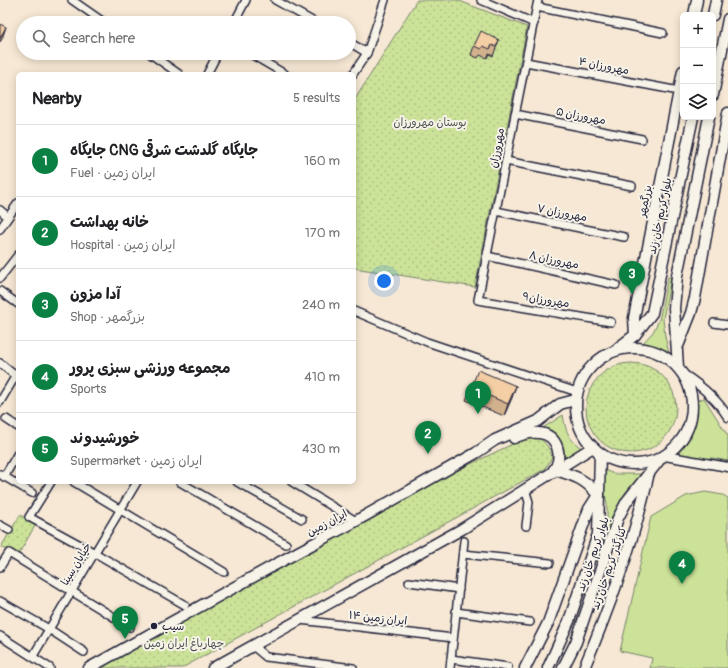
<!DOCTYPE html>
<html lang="en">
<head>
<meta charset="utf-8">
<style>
  body { margin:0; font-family:Pangolin,"Playpen Sans Arabic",sans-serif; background:#f2f2f2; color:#202124 }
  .controls { position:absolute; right:12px; top:12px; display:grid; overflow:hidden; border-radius:6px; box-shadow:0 2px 10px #0003 }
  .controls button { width:36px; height:36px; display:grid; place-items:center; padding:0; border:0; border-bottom:1px solid #e0e0e0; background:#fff; color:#202124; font:20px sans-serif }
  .you { position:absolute; left:384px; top:281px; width:14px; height:14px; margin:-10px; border:3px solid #fff; border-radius:50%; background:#1a73e8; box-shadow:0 0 0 6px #1a73e833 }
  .badge { display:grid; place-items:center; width:26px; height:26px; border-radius:50%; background:#0b8043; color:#fff; font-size:13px; font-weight:700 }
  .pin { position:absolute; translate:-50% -33px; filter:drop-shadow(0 1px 2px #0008) }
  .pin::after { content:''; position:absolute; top:21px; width:14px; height:12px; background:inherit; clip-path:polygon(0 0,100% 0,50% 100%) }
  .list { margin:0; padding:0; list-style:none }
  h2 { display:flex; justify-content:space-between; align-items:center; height:52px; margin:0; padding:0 16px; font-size:17px }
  h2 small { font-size:13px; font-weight:400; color:#757577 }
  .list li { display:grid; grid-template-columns:26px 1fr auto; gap:12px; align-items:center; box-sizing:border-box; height:72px; padding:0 16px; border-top:1px solid #e0e0e0 }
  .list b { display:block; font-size:15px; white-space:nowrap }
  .list p { margin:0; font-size:13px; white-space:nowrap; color:#757577 }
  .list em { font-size:13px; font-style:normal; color:#757577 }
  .icon { flex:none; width:22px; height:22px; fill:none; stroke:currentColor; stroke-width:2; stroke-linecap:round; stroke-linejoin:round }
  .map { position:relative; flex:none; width:728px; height:668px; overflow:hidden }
  .search { position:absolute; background:#fff; box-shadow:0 2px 10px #0003; left:16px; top:16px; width:340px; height:44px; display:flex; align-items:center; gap:10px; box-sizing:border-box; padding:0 14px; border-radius:22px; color:#757577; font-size:15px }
  .panel { position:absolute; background:#fff; box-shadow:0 2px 10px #0003; left:16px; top:72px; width:340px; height:412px; border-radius:6px }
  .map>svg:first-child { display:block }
</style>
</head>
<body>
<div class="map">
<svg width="728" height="668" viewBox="0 0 728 668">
  <defs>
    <pattern id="park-dots" width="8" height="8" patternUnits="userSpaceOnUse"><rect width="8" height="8" fill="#cbe298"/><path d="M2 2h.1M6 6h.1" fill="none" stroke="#aec284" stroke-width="1.8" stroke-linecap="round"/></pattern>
  </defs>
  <rect width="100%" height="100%" fill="#f6e8d4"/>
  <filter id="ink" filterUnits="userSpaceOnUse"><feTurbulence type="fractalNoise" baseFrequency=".025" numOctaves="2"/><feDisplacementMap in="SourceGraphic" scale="8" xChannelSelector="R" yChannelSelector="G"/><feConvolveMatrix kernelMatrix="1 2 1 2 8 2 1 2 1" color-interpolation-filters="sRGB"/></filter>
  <g filter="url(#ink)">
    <g fill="#cbe298" stroke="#76826a">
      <polygon points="668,277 671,277 663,319 665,336 669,354 656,346 643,343 653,332 659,320"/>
      <polygon points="704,398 728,436 728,461 712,458 678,462 675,458 691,437 695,422 697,401"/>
      <path d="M563,415C566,432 568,439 583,449L564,461C562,444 561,434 543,428Z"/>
      <path d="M604,470L614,474H643C638,480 630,485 626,492C611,513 605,539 598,562L594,561L607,521V504L601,475Z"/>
      <polygon points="705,492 723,495 728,498 728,668 650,668 652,658 620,651 651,517 686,496"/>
    </g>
    <g fill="url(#park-dots)" stroke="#76826a">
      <polygon points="417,0 457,0 527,27 475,287 354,268 354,101"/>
      <circle cx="631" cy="408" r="45"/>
      <path d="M535,437C545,440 549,447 552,457L545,469L182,668H94L456,471L525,438Z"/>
      <polygon points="20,515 36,524 17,557 1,547"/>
    </g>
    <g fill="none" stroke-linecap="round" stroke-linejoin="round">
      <g stroke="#22223b" stroke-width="10">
        <g id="minor">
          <polyline points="72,0 105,23"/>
          <polyline points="275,0 316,23"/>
          <polyline points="481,0 534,23"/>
          <polyline points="538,0 478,300 611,322"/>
          <polyline points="537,7 663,33"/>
          <polyline points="234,23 246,0"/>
          <polyline points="349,42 367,53"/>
          <polyline points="149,53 179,74"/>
          <polyline points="249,53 285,74"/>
          <polyline points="526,62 679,91"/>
          <polyline points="207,74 218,53"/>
          <polyline points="353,74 367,53 385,0"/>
          <polyline points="515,114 642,139"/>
          <polyline points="506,161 632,186"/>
          <polyline points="0,210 8,217"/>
          <polyline points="496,211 624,237"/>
          <polyline points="0,229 18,203"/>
          <polyline points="487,256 616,285"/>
          <polyline points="0,278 18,255"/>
          <polyline points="0,291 18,304"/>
          <polyline points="354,311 427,342 577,392"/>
          <polyline points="714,323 728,325"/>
          <polyline points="0,363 18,378"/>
          <polyline points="0,402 18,372"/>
          <polyline points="6,419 18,427"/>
          <polyline points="0,474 32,493"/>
          <polyline points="4,477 18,453"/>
          <polyline points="51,482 29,517 95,553 185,605"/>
          <polyline points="74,482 224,572"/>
          <polyline points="180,482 286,544"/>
          <polyline points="237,482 302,519"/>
          <polyline points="292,482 356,521"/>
          <polyline points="525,489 529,502 526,526"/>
          <polyline points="0,525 9,530"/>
          <polyline points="463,554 550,563"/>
          <polyline points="0,567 9,553 130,627"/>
          <polyline points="409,582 459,589"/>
          <polyline points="0,601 49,629 84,652"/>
          <polyline points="456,612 530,622"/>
          <polyline points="300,620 453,638"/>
          <polyline points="0,636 50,668"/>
          <polyline points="253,646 266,657 353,668"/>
          <polyline points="33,656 137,482"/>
          <polyline points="451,659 508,667"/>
          <polyline points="450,668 464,541"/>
        </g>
      </g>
      <g stroke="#22223b" stroke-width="11">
        <g id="tertiary">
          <path d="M683,374C700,385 717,399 728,417"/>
          <polyline points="665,456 728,467"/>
        </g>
      </g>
      <g stroke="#22223b" stroke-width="13">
        <g id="secondary">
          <polyline points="694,15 697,0"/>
          <polyline points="713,15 716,0"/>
          <polyline points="713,95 728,19"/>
          <polyline points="635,335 634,318 683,71"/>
          <polyline points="678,346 691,313 695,298 728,113"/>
          <circle cx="634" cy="406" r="58"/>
          <polyline points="618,348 635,335 652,313 693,117"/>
          <polyline points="678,367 674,308 677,276 709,117"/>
          <path d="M514,438C522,434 530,432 539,433C558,434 564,458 553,471"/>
          <polyline points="89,668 298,552 356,521 476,453 495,440 538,421 560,404 575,400"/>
          <polyline points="213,668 462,529 593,447"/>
          <path d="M525,668L548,623L589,509L598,495C585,479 575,476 556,470"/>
          <polyline points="548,668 569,621 598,534 600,453"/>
          <polyline points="563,668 576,642 618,518 627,501 661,458"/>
          <path d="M584,668C610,606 634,542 648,477"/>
        </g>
      </g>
      <use href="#minor" stroke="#f7f3e8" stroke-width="7"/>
      <use href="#tertiary" stroke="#f7f3e8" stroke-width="8"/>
      <use href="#secondary" stroke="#f7f3e8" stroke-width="10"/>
    </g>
    <g fill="#d2b18d" stroke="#22223b">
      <polygon points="499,40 493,56 489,54 487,58 480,55 478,58 471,55 474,46"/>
      <polygon points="516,386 504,416 466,400 471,388"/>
    </g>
    <g fill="#ab9073" stroke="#22223b">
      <polygon points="6,27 2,39 0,42 0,38"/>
      <polygon points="516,386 512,398 504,416 508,404"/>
    </g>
    <g fill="#f4cea4" stroke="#22223b">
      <polygon points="0,24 6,27 0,38"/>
      <polygon points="481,31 499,40 496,47 492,45 490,49 483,46 481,49 474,46"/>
      <polygon points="478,370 516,386 508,404 471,388"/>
    </g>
  </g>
  <circle fill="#22223b" stroke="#f7f3e8" stroke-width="1.5" cx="154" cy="626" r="4"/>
  <g text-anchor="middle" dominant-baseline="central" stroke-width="4" stroke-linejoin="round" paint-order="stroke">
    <g font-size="11" fill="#22223b" stroke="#f7f3e8">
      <text transform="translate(604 66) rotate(11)">مهرورزان ۴</text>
      <text transform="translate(581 116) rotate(11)">مهرورزان ۵</text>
      <text transform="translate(497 148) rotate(-79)">مهرورزان</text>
      <text transform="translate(645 201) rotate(-79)">بزرگمهر</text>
      <text transform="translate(562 213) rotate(11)">مهرورزان ۷</text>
      <text transform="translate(660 216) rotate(-78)">بلوار کریم خان زند</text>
      <text transform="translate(554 260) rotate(12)">مهرورزان ۸</text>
      <text transform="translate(546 300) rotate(9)">مهرورزان۹</text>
      <text transform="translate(327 523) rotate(-28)">ایران زمین</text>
      <text transform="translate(593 554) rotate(-71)">بلوار کریم خان زند</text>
      <text transform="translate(76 564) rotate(-59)">خیابان سینا</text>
      <text transform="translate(609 568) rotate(-71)">کنارگذر کریم خان زند</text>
      <text transform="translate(378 618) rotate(6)">ایران زمین ۱۴</text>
    </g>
    <g font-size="11" fill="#4c5252" stroke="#f7f3e8">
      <text x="430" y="122">بوستان مهرورزان</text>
      <text x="184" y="643">چهارباغ ایران زمین</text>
    </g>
    <g font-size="11" fill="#22223b" stroke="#f7f3e8" text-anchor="start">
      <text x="162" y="626">سیب</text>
    </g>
  </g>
</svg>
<div class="controls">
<button>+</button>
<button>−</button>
<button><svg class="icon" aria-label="layers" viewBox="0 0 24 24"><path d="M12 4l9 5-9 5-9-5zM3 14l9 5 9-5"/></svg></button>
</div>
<div class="you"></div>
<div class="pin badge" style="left:478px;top:414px">1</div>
<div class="pin badge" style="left:428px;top:454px">2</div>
<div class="pin badge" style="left:632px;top:294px">3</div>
<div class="pin badge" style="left:682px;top:584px">4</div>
<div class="pin badge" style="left:125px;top:639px">5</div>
<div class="search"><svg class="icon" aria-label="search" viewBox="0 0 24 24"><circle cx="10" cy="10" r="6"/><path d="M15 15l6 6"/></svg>Search here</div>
<section class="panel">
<h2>Nearby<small>5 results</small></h2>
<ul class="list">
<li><span class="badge">1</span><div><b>جایگاه CNG جایگاه گلدشت شرقی</b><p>Fuel · ایران زمین</p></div><em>160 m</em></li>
<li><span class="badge">2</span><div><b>خانه بهداشت</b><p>Hospital · ایران زمین</p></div><em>170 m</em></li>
<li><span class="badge">3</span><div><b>آدا مزون</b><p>Shop · بزرگمهر</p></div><em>240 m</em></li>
<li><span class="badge">4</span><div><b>مجموعه ورزشی سبزی پرور</b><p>Sports</p></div><em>410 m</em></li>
<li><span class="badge">5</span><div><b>خورشیدوند</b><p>Supermarket · ایران زمین</p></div><em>430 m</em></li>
</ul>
</section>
</div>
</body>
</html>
